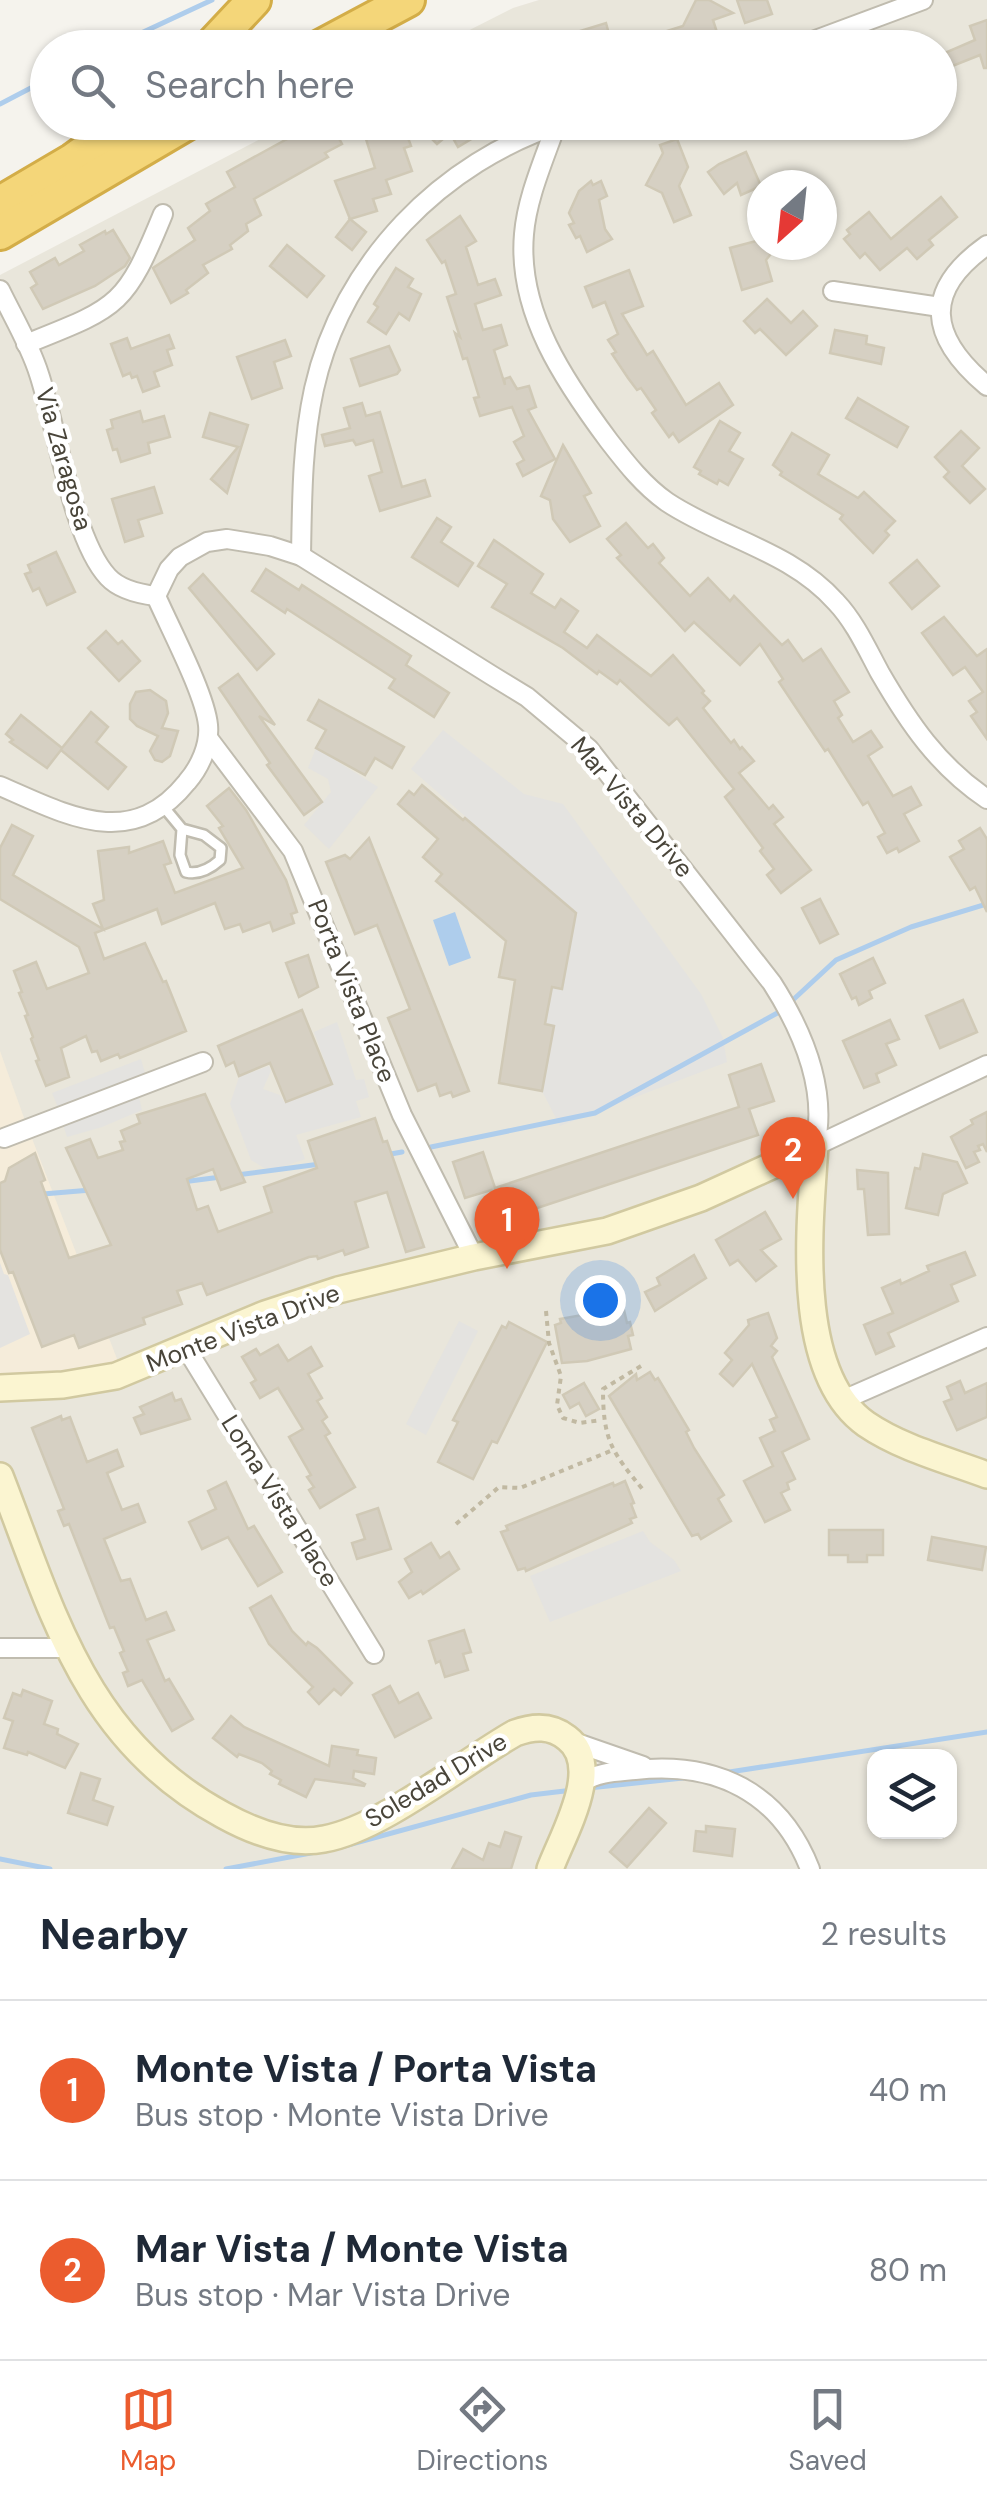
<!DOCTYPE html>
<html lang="en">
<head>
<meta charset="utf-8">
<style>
  body { margin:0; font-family:"DM Sans",sans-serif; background:#f6f6f7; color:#1f2937 }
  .controls { position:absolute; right:30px; bottom:30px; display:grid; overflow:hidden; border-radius:20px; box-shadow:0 2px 8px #0004 }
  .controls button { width:90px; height:90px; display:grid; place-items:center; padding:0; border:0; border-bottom:2px solid #e0e1e3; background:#fff; color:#1f2937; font:50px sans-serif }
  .compass { position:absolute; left:747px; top:170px; width:90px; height:90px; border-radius:50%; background:#fff; box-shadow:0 2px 8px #0004; rotate:207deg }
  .you { position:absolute; left:600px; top:1300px; width:35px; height:35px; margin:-25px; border:8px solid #fff; border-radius:50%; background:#1a73e8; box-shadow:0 0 0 15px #1a73e833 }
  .badge { display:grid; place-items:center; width:65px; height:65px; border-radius:50%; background:#eb5c2e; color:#fff; font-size:32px; font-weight:700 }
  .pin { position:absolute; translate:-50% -82px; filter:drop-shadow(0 2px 5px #0008) }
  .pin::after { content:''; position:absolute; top:52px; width:35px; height:30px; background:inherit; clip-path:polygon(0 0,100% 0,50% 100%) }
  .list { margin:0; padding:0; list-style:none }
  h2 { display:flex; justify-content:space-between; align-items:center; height:130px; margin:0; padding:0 40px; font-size:42px }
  h2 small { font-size:32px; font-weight:400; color:#747a83 }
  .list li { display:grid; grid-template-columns:65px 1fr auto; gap:30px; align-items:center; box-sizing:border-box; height:180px; padding:0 40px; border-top:2px solid #e0e1e3 }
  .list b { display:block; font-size:38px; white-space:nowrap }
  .list p { margin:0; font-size:32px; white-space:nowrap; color:#747a83 }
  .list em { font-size:32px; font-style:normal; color:#747a83 }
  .icon { flex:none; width:55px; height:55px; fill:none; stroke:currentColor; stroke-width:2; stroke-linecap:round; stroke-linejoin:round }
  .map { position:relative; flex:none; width:987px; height:1869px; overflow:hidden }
  .search { position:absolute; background:#fff; box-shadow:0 2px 8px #0004; left:30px; right:30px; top:30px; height:110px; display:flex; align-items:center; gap:25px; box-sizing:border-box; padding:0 35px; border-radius:55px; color:#747a83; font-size:38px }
  .sheet { height:490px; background:#fff }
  nav { display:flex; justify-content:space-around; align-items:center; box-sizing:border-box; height:140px; border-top:2px solid #e0e1e3; background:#fff; font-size:28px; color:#747a83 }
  nav a { display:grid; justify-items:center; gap:5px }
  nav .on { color:#eb5c2e }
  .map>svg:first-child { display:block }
</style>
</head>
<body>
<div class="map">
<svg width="987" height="1869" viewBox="0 0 987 1869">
  <rect width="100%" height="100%" fill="#f5f3ed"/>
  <path fill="#e9e6db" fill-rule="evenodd" d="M539,0H987V1869H0V275L291,123L940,122V48L436,47L513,8ZM762,185H822V245H762ZM874,1756H950V1832H874Z"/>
  <polygon fill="#f5ecda" points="0,1051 23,1115 119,1364 87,1372 0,1380"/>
  <g fill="#e4e3e0">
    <polygon points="443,730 524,794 563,804 701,994 723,1038 727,1062 560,1126 542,1091 554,1027 545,1024 552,987 562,988 576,913 411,769"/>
    <polygon points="316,748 378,787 329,849 304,825 331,792 328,779 308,768"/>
    <polygon points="337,1022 356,1080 364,1079 369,1097 356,1101 361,1117 296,1135 305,1159 279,1168 264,1168 251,1160 230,1104 239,1077 269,1066 271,1071 263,1089 280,1095 285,1103 333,1085 314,1032"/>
    <polygon points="141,1059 145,1073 59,1110 52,1093"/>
    <polygon points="139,1097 142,1110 102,1127 67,1137 63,1125"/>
    <polygon points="0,1263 4,1274 8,1275 30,1334 0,1348"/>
    <polygon points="459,1321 478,1331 426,1435 406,1424"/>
    <polygon points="643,1531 650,1542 674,1560 681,1571 550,1622 530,1576"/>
  </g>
  <polygon fill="#aecdec" points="455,912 471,958 449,966 433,920"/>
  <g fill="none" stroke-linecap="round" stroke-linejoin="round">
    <g stroke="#aecdec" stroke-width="5">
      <polyline points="109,48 212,0"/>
      <polyline points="0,104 48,79"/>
      <polyline points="431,1147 595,1113 781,1011 836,960 911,927 987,904"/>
      <polyline points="385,1155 402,1152"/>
      <polyline points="237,1175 320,1164"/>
      <polyline points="182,1182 221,1177"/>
      <polyline points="43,1194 91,1190"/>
      <polyline points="723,1773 987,1732"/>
      <polyline points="589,1788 683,1778"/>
      <polyline points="337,1848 531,1795 573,1790"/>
      <polyline points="0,1859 50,1869"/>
      <polyline points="226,1869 316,1852"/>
    </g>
  </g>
  <g fill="#d6d0c3" stroke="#d0c9b6" stroke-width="2.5">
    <polygon points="696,0 709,0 733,13 713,20 722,48 626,48 626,44 683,26"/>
    <polygon points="737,0 767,0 772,14 745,23"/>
    <polygon points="987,20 987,68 984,68 980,55 940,71 940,55 975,40 970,26"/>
    <polygon points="606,23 612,45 574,48 570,34"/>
    <polygon points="303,122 330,122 342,144 325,153 328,157 254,199 261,215 246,224 248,231 230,245 232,249 203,265 208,273 186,290 188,293 171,303 153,268 195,240 188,228 210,211 206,204 235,187 227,172 307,128"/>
    <polygon points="368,122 383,122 386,133 404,127 411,146 404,148 412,171 386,180 391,194 373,199 377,211 350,219 366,232 352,250 336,237 350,219 335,181 375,168 366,139 373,137"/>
    <polygon points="432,122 465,122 473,138 458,147 450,133 437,144 423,130"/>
    <polygon points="677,139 688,167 679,186 691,215 674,222 662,193 646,185 663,153 660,145"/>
    <polygon points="746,152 761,186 741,195 737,183 724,194 708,172 719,164"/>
    <polygon points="591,181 593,185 601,181 607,196 599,200 605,229 612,239 587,252 580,236 576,238 569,225 574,223 569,213 579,191"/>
    <polygon points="941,197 957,217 929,240 933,245 917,259 907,248 880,270 865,253 860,258 844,239 850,234 847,230 869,212 891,239"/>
    <polygon points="460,216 476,241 466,247 478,285 495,279 501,295 475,304 483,330 501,325 507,345 494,350 505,385 504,379 510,377 517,389 529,386 536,407 528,410 555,459 523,476 517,464 524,460 514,442 524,436 512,407 480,416 474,398 479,397 467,358 463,359 455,333 460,337 447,297 456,294 445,261 442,263 427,240"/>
    <polygon points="113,230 130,258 125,266 95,286 43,309 31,288 37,284 30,272 55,258 59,265 84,251 80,245 105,231 106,234"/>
    <polygon points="760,240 762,245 778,245 766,260 772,281 742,290 730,248"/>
    <polygon points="287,245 324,276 307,297 270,266"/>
    <polygon points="396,268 413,279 408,287 421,294 409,320 399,313 386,334 368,322 378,307 374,304"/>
    <polygon points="629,270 643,306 622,314 647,355 653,351 686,405 719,383 733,405 679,442 673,433 669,437 652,413 656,410 641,388 637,390 628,378 612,354 616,352 608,340 618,334 605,302 593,307 585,287"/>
    <polygon points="767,299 791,323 803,311 817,326 786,355 760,329 755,333 744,321"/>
    <polygon points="835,330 867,336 866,344 884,348 881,364 830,353"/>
    <polygon points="169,335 174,348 167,350 172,365 154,372 159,386 143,392 137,376 132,378 130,373 123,376 111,344 127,338 131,349"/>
    <polygon points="285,340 291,356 274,362 282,388 252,399 237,357"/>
    <polygon points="389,346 400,370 397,374 360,386 351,359"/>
    <polygon points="858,398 908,427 897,447 846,418"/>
    <polygon points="362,403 366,416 380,412 402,487 425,480 430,496 380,511 369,476 382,472 373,440 356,445 353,440 325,446 322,435 350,428 344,408"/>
    <polygon points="140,411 143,422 164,416 170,437 148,443 150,453 121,462 117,449 113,450 107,430 113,428 111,420"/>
    <polygon points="210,413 248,425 227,493 211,479 238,447 203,437"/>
    <polygon points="720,421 740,433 729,451 743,459 728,485 719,480 717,484 699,474 701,471 694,467"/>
    <polygon points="961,431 979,448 962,466 985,489 970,503 944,477 949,472 935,457"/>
    <polygon points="792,433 829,455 818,474 858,498 864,492 895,521 885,531 889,535 873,553 840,519 843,515 780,475 782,472 773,465"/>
    <polygon points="563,445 591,493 584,496 600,526 570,542 553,519 550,500 541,496"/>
    <polygon points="154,487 162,513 138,520 143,536 125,542 112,499"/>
    <polygon points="437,518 451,527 441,542 473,563 458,586 412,557"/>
    <polygon points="626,523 648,548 653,544 664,558 659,563 690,596 708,578 730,601 734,596 782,645 788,640 803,661 821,649 849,692 834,701 842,715 838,718 853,742 871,731 882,747 868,756 893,796 911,787 921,805 904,814 919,841 899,852 897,848 887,853 878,837 885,833 868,802 863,805 828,749 825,751 779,682 783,679 760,644 740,665 694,622 685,631 617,558 621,555 607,539"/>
    <polygon points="494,540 543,574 531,593 555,608 561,599 578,611 564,632 587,648 597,635 651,676 673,655 704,691 702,693 710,701 703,708 731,743 734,740 740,749 742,747 754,761 739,773 769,809 773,805 783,817 774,824 811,870 781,893 767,875 774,869 760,851 763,848 725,797 734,789 677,718 669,725 620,680 617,684 599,671 597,674 563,648 492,607 507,584 478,566"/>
    <polygon points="56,552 75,592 47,605 39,588 33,591 25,574 31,572 28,565"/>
    <polygon points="917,560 939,586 912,609 890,583"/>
    <polygon points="266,569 299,590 302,585 411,656 406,665 449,693 434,717 389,688 395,679 287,609 285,613 252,591"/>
    <polygon points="203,574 274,654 257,670 189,588"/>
    <polygon points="944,617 977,656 987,649 987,739 971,716 977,712 969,701 983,692 965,667 953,675 922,633"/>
    <polygon points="106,631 118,644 122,641 140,661 119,681 88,648"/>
    <polygon points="238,674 275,725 259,716 322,802 304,815 267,765 270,763 219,688"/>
    <polygon points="150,690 166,701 168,713 162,728 178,731 170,756 162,762 155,760 150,751 158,736 137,726 130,719 130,704 136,692"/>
    <polygon points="319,700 404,747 392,768 375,758 365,775 316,748 326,730 308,720"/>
    <polygon points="91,712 108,727 96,742 126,767 108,789 61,750 47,768 10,742 13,740 6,734 21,715 62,748"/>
    <polygon points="422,785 463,820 465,818 576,913 562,989 552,987 545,1024 554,1026 542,1091 499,1083 515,980 499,977 506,941 436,881 442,874 423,857 438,839 398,804 409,791 414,795"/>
    <polygon points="229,788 246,810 286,880 297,912 291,914 294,923 273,931 270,922 243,932 240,924 225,929 215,903 162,924 157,909 95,933 104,959 145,943 163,982 166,981 186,1031 120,1058 118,1054 101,1061 97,1051 92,1052 86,1036 61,1048 69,1077 46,1086 36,1061 39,1060 31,1039 33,1037 25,1016 28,1015 19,993 22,992 14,971 36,962 47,989 89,973 79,947 0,899 0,848 12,825 33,836 13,875 103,929 93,904 104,900 98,851 129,847 129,853 163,841 171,863 164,865 175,893 243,868 219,828 223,826 207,806"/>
    <polygon points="980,828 987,839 987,912 975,887 970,890 950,857 964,849 959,841"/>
    <polygon points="369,838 469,1091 453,1097 451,1092 440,1096 436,1084 418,1091 388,1018 410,1009 377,925 355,934 326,862 345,855 350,859"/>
    <polygon points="820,899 838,934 820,943 802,908"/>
    <polygon points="308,955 318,987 299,997 286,963"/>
    <polygon points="873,958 885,983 869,991 872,998 859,1005 856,997 852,999 840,974"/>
    <polygon points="963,1000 977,1032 940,1048 926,1016"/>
    <polygon points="302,1010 332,1084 286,1102 270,1063 239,1076 234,1062 226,1066 218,1046"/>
    <polygon points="890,1020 899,1039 886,1044 896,1065 876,1074 879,1082 864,1088 843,1041"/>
    <polygon points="761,1064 774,1101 749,1109 758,1135 501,1220 491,1190 465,1198 453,1162 483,1152 495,1188 739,1107 729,1075"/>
    <polygon points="205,1094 245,1182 221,1190 213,1169 187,1179 197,1210 208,1206 218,1232 272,1212 264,1187 317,1168 308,1141 375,1118 383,1142 387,1141 424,1247 406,1252 387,1192 355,1202 368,1247 345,1255 343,1250 318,1259 317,1256 309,1257 207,1295 202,1283 177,1291 182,1304 143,1318 145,1324 79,1348 74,1335 42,1347 13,1272 9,1273 0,1250 0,1183 5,1181 9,1168 35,1153 45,1180 41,1182 69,1258 111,1245 66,1148 90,1139 98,1158 123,1150 120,1142 125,1141 121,1131 140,1123 137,1115"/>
    <polygon points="987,1112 987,1152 983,1144 978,1146 980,1150 974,1152 979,1162 966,1168 951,1137 973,1124 971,1120"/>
    <polygon points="923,1154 957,1162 967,1183 943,1194 938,1215 906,1208 915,1168 920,1169"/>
    <polygon points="857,1170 888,1173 889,1234 868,1235 864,1189 858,1189"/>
    <polygon points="765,1212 781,1239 761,1250 776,1266 756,1281 738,1260 730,1265 716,1240"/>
    <polygon points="965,1252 975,1275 951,1285 958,1301 888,1333 894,1346 876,1354 864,1325 893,1313 882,1288 900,1280 901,1284 929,1271 927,1266"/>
    <polygon points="694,1255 706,1278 655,1311 645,1292 660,1285 657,1278"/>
    <polygon points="616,1309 616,1312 624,1310 627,1323 630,1322 633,1335 628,1336 631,1349 587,1361 562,1363 555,1325 561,1323 560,1319"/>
    <polygon points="768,1313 777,1338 771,1346 777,1351 772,1357 809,1439 782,1452 795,1479 787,1483 789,1489 781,1493 790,1510 765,1522 744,1481 773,1466 760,1438 775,1431 770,1420 777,1417 752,1364 733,1386 720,1374 732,1360 725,1353 749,1325 748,1320"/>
    <polygon points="509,1322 547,1342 497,1443 492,1441 473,1479 438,1462 458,1422 453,1420 502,1326 506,1328"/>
    <polygon points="278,1345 288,1361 311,1347 322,1366 308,1374 322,1398 317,1401 327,1417 322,1421 330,1433 325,1436 355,1487 320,1508 309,1490 314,1487 307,1477 311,1475 289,1437 303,1429 278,1388 260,1398 251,1383 256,1380 242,1357 256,1349 260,1355"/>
    <polygon points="650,1372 655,1380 658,1378 689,1430 686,1432 694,1448 724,1495 718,1499 731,1521 701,1539 698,1534 692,1536 609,1396 636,1374 637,1380"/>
    <polygon points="960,1381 965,1393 987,1383 987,1417 957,1430 944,1402 952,1399 947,1387"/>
    <polygon points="584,1383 599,1409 586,1416 579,1403 570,1408 563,1395"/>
    <polygon points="172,1393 175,1401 181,1399 190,1419 141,1434 134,1418 144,1414 140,1407"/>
    <polygon points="61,1416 62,1420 70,1417 87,1462 117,1450 123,1466 107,1473 122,1510 138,1504 145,1522 104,1539 121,1581 130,1579 146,1620 166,1612 174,1630 147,1640 165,1681 169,1679 193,1719 172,1731 142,1680 128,1686 123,1673 128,1671 120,1653 124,1651 114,1627 110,1628 69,1524 64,1526 58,1511 64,1509 32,1428"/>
    <polygon points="625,1481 634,1503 631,1504 636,1517 630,1519 632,1523 526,1571 525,1568 518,1570 501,1532 508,1530 506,1526 613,1483 614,1486"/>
    <polygon points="226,1482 248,1529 254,1526 282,1572 258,1586 228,1537 202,1549 189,1522 216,1509 208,1491"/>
    <polygon points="378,1508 391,1549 357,1559 352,1543 365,1539 357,1515"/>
    <polygon points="829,1530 883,1530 883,1555 867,1555 867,1562 848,1562 848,1555 829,1555"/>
    <polygon points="932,1537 986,1547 982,1570 928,1560"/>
    <polygon points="431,1543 440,1558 449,1552 459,1569 423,1594 421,1591 409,1598 399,1582 412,1572 405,1559"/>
    <polygon points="271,1596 292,1631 306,1645 308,1642 317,1648 352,1683 341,1695 334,1689 319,1704 308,1692 313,1687 269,1644 250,1608"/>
    <polygon points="464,1630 471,1652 463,1654 468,1670 445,1677 440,1661 436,1663 429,1641"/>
    <polygon points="390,1686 399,1703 418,1693 431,1718 395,1737 373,1695"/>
    <polygon points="23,1690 52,1701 44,1724 58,1729 57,1734 78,1744 65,1768 28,1752 27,1755 4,1748 13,1721 4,1718 13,1693 21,1696"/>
    <polygon points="231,1716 244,1727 329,1766 332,1746 358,1750 357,1755 376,1758 374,1774 354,1771 353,1778 365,1784 364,1786 315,1779 306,1797 279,1784 281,1780 270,1774 272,1771 262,1763 239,1754 237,1757 213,1738"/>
    <polygon points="81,1773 100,1779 93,1800 113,1807 107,1825 68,1813"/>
    <polygon points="649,1808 666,1823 627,1867 610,1852"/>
    <polygon points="706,1826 735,1829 732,1856 694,1851 696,1831 706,1832"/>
    <polygon points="505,1832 521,1837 511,1869 452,1869 463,1849 483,1860 489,1843 500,1847"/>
  </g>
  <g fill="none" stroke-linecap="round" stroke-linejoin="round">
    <g stroke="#c0bcaf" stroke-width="14">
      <path id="lane" d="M163,806L182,829L204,835L221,848L220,860C211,868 199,875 186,872L180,855L182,829"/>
    </g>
    <g stroke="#c0bcaf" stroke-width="22">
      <g id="street">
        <polyline points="794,48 923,0"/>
        <path d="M556,125C544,160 527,197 524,234C517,312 565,382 609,441C626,463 644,486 667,502C721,538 791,551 836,602C855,622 867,649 880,673C909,723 938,766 987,799"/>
        <path d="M987,245C922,291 929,337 987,386"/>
        <path d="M0,290C13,317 30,345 39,374C56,425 73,540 108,577C120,590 139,594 156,596"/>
        <polyline points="833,291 940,307"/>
        <path d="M26,344C119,307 125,307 163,214"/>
        <path d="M301,556C302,499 302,444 314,389C342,263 442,161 563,123"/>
        <polyline points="208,738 293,851 402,1115 474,1257"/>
        <path d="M0,786C67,815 131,852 187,782C200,767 210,745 208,725C205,694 170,628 156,596L169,569L180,557L207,542L227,539L270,546L301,556L491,675L527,697L589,749L772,983C802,1030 828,1089 815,1146"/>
        <polyline points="4,1138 203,1062"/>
        <polyline points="815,1146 987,1065"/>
        <polyline points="186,1348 374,1654"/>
        <polyline points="843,1400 987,1337"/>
        <polyline points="0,1648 67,1648"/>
        <polyline points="571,1741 643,1766"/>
        <path d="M582,1782C599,1772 616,1772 635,1770C716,1761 780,1792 810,1869"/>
      </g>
    </g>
    <g stroke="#d1c9a0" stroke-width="30">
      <g id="secondary">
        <path d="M0,1388L63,1385L116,1376L265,1314L338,1290L474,1257L607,1231L701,1198L815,1146C810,1224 793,1372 866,1424C901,1448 947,1460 987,1475"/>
        <path d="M0,1476C53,1612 84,1740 223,1815C252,1831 290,1846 324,1839C381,1829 462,1763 515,1733C534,1726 551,1725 567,1738C604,1766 563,1834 550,1869"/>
      </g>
    </g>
    <g stroke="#d3ad48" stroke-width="38">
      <g id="highway">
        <polyline points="209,48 254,0"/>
        <polyline points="318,48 408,0"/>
        <polyline points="0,203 73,160 126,122"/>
        <polyline points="0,233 189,122"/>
      </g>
    </g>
    <g stroke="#c1b9a2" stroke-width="4" stroke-dasharray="5 5" stroke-linecap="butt">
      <polyline points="546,1311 549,1343 561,1376 557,1405 563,1418 580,1423 601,1420"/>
      <path d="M641,1366L603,1389C603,1441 612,1452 644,1491"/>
      <polyline points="456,1524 499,1487 520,1488 613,1450"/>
    </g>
    <use href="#lane" stroke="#fff" stroke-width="9"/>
    <use href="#street" stroke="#fff" stroke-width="18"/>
    <use href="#secondary" stroke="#fbf5d1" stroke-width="25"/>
    <use href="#highway" stroke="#f4d679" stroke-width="32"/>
  </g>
  <g text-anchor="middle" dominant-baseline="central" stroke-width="9" stroke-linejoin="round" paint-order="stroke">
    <g font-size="25" fill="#49453a" stroke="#fff">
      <text transform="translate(64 459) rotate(74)">Via Zaragosa</text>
      <text transform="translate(632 807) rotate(50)">Mar Vista Drive</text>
      <text transform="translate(352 991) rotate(68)">Porta Vista Place</text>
      <text transform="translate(243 1328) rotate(-21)">Monte Vista Drive</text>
      <text transform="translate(280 1501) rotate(58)">Loma Vista Place</text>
      <text transform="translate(436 1780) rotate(-31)">Soledad Drive</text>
    </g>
  </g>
</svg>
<div class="controls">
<button><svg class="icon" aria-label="layers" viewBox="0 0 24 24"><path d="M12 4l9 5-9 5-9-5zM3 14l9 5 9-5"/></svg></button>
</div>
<svg class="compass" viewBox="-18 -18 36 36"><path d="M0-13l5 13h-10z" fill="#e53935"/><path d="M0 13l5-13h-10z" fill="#747a83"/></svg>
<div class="you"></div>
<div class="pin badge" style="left:507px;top:1269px">1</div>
<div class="pin badge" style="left:793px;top:1199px">2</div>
<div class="search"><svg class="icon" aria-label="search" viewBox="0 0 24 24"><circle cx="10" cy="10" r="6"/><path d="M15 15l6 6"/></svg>Search here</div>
</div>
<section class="sheet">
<h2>Nearby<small>2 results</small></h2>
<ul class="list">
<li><span class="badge">1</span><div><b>Monte Vista / Porta Vista</b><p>Bus stop · Monte Vista Drive</p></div><em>40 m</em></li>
<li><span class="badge">2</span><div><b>Mar Vista / Monte Vista</b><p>Bus stop · Mar Vista Drive</p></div><em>80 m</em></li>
</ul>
</section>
<nav>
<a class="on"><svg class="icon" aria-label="map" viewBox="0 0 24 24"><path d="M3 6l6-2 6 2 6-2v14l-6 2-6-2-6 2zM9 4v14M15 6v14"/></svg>Map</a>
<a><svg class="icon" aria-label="directions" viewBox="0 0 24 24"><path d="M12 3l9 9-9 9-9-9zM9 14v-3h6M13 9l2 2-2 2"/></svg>Directions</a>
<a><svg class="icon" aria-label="saved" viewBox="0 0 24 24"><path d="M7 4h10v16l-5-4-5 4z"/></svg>Saved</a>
</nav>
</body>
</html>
